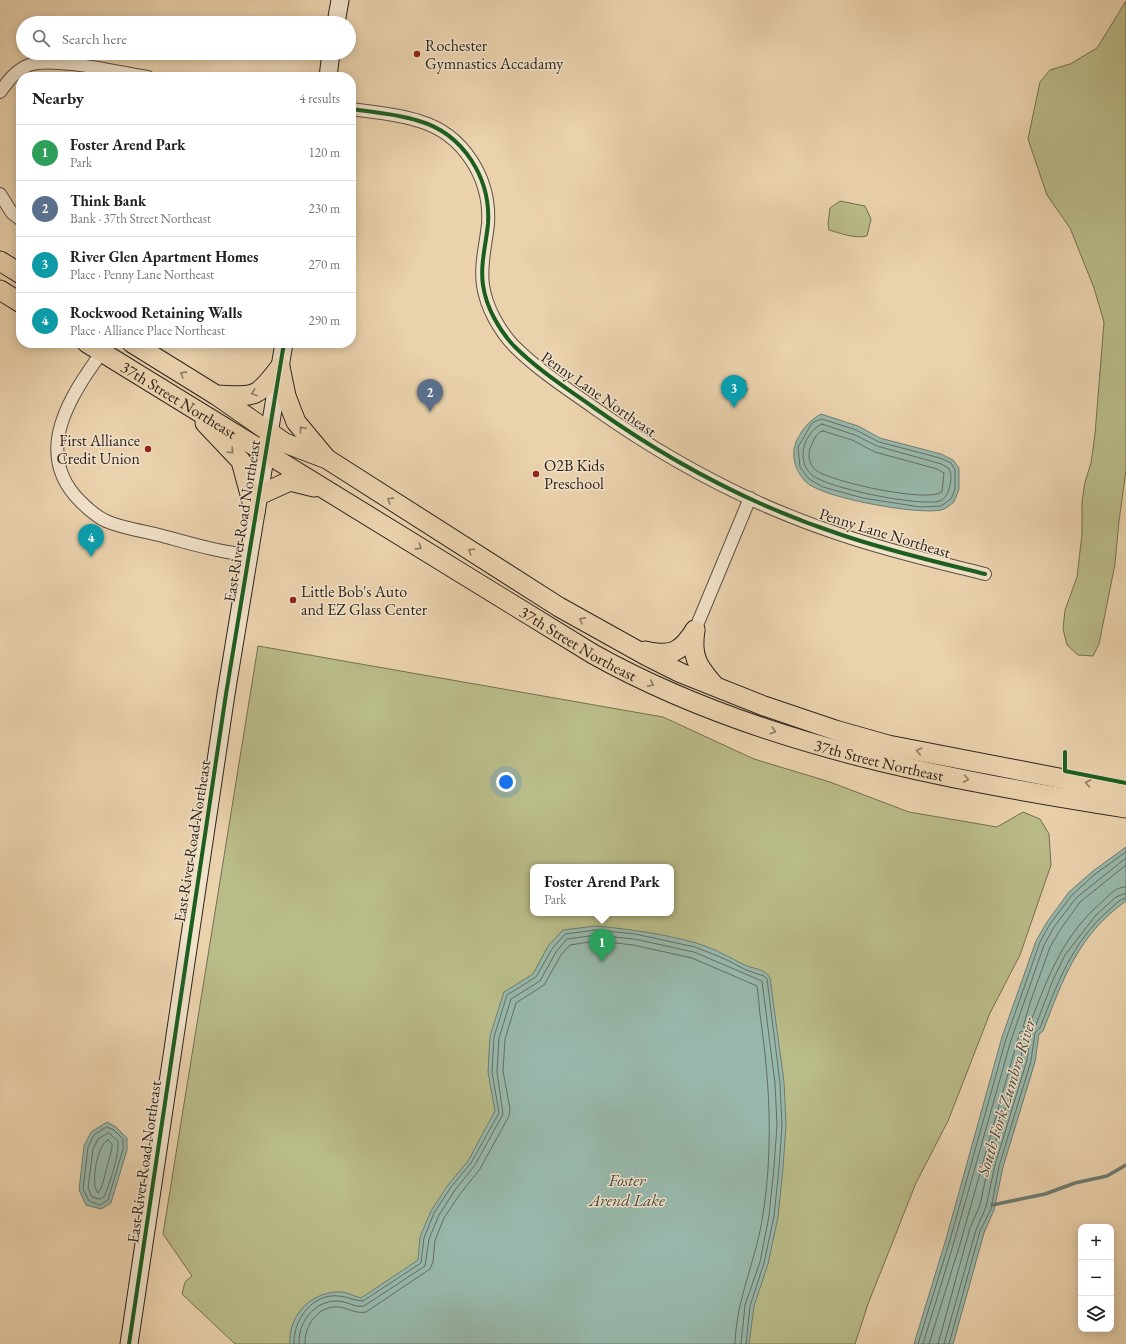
<!DOCTYPE html>
<html lang="en">
<head>
<meta charset="utf-8">
<style>
  body { margin:0; font-family:"EB Garamond",serif; background:#f2f2f2; color:#202124 }
  .controls { position:absolute; right:12px; bottom:12px; display:grid; overflow:hidden; border-radius:8px; box-shadow:0 2px 10px #0003 }
  .controls button { width:36px; height:36px; display:grid; place-items:center; padding:0; border:0; border-bottom:1px solid #e0e0e0; background:#fff; color:#202124; font:20px sans-serif }
  .you { position:absolute; left:506px; top:782px; width:14px; height:14px; margin:-10px; border:3px solid #fff; border-radius:50%; background:#1a73e8; box-shadow:0 0 0 6px #1a73e833 }
  .badge { display:grid; place-items:center; width:26px; height:26px; border-radius:50%; background:#8f2418; color:#fff; font-size:13px; font-weight:700 }
  .pin { position:absolute; translate:-50% -33px; filter:drop-shadow(0 1px 2px #0008) }
  .pin::after { content:''; position:absolute; top:21px; width:14px; height:12px; background:inherit; clip-path:polygon(0 0,100% 0,50% 100%) }
  .popup { position:absolute; left:530px; top:864px; width:144px; height:52px; box-sizing:border-box; display:grid; place-content:center; border-radius:8px; background:#fff; filter:drop-shadow(0 1px 3px #0005); font-size:13px; white-space:nowrap; color:#757577 }
  .popup b { font-size:15px; color:#202124 }
  .popup::after { content:''; position:absolute; left:50%; top:100%; margin-left:-8px; border:8px solid transparent; border-top-color:#fff }
  .list { margin:0; padding:0; list-style:none }
  h2 { display:flex; justify-content:space-between; align-items:center; height:52px; margin:0; padding:0 16px; font-size:17px }
  h2 small { font-size:13px; font-weight:400; color:#757577 }
  .list li { display:grid; grid-template-columns:26px 1fr auto; gap:12px; align-items:center; box-sizing:border-box; height:56px; padding:0 16px; border-top:1px solid #e0e0e0 }
  .list b { display:block; font-size:15px; white-space:nowrap }
  .list p { margin:0; font-size:13px; white-space:nowrap; color:#757577 }
  .list em { font-size:13px; font-style:normal; color:#757577 }
  .icon { flex:none; width:22px; height:22px; fill:none; stroke:currentColor; stroke-width:2; stroke-linecap:round; stroke-linejoin:round }
  .map { position:relative; flex:none; width:1126px; height:1344px; overflow:hidden }
  .search { position:absolute; background:#fff; box-shadow:0 2px 10px #0003; left:16px; top:16px; width:340px; height:44px; display:flex; align-items:center; gap:10px; box-sizing:border-box; padding:0 14px; border-radius:22px; color:#757577; font-size:15px }
  .panel { position:absolute; background:#fff; box-shadow:0 2px 10px #0003; left:16px; top:72px; width:340px; height:276px; border-radius:16px }
  .map>svg:first-child { display:block }
</style>
</head>
<body>
<div class="map">
<svg width="1126" height="1344" viewBox="0 0 1126 1344">
  <rect width="100%" height="100%" fill="#ead2ad"/>
  <filter id="stains"><feTurbulence type="fractalNoise" baseFrequency=".005" numOctaves="4"/><feColorMatrix values="0 0 0 0 .2 0 0 0 0 .09 0 0 0 0 .02 0 0 0 .5 -.17"/></filter>
  <radialGradient id="worn" r=".72"><stop offset=".6" stop-color="#630" stop-opacity="0"/><stop offset="1" stop-color="#630" stop-opacity=".3"/></radialGradient>
  <g fill="#b9bb88" stroke="#746f52" fill-rule="evenodd">
    <polygon points="1126,1 1126,470 1119,521 1115,564 1099,644 1093,656 1078,655 1067,645 1063,629 1065,610 1077,577 1082,534 1082,502 1085,482 1091,463 1095,434 1104,322 1094,288 1070,228 1047,195 1028,139 1040,82 1050,70 1070,64 1097,48"/>
    <path d="M840,201L865,206L871,219L867,236C854,239 840,233 829,230L828,224L830,208Z"/>
    <path d="M258,646L663,717L754,759L830,782L909,812L997,827L1023,812L1040,819L1049,834L1051,865L1020,955L990,1013L948,1121L916,1183L868,1304L855,1344H235L182,1294L185,1282L192,1276L163,1234ZM533,867H671V913H533Z"/>
  </g>
  <g fill="#98b8ab" stroke="#6e7c72">
    <polygon points="737,376 746,381 743,386 748,389 743,397 724,387 728,379 733,381"/>
    <path d="M821,414L858,426L880,438L941,454L953,460L959,468V489L954,502C950,505 946,509 941,510C918,515 822,498 806,482C795,471 790,454 797,440C803,428 809,421 821,414Z"/>
    <path d="M1126,847V901C1078,935 1063,979 1043,1031L1039,1034L1035,1062L1003,1167L994,1210L984,1233L953,1344H914L946,1239L1002,1037L1036,941L1047,922L1069,892L1093,871Z"/>
    <path d="M596,926C629,929 664,934 696,943C714,948 730,958 747,966C755,969 765,969 770,978L784,1082L786,1125L783,1168L778,1217L768,1264L754,1306L749,1344H290C288,1316 310,1293 337,1292C344,1291 354,1296 361,1298L418,1260L420,1237L431,1211L448,1185L468,1161L495,1111L488,1072L490,1036L504,992L533,974L548,946L563,930Z"/>
    <polygon points="107,1122 116,1127 127,1138 127,1150 111,1203 101,1209 86,1205 79,1190 84,1146 91,1132"/>
  </g>
  <g fill="none" stroke-linecap="round" stroke-linejoin="round">
    <g stroke="#636e64" stroke-width="1">
      <polygon points="822,419 856,430 879,442 940,458 951,463 955,470 955,489 951,499 941,506 920,507 863,498 823,487 809,479 800,467 798,447 812,423"/>
      <path d="M822,424L855,435L877,446L938,463C942,464 946,466 949,469C954,476 949,498 940,501C921,507 826,488 812,475C805,469 803,462 803,453C803,442 812,428 822,424Z"/>
      <path d="M823,431L852,440L875,452L937,469L944,473L942,492C927,503 833,482 817,471C808,465 807,453 812,444C814,439 817,432 823,431Z"/>
      <path d="M1126,865L1080,902L1060,930L1050,947L1030,1003L1023,1027H1025L1031,1021C1049,974 1064,934 1103,901C1110,894 1116,887 1126,887"/>
      <polygon points="107,1127 114,1130 123,1139 123,1149 108,1200 100,1205 89,1201 83,1189 88,1147 94,1135"/>
      <path d="M109,1133L118,1141C119,1156 110,1183 104,1197L99,1199L92,1197L88,1188L93,1149L98,1139Z"/>
      <path d="M108,1140L112,1144V1148L102,1186L98,1193C90,1185 97,1144 108,1140Z"/>
      <path d="M294,1344C293,1320 312,1293 339,1296C347,1296 354,1301 363,1301L421,1263L424,1238L434,1213L451,1187L471,1163L499,1113L492,1072L494,1037L507,995L536,977L552,949L565,934L596,930L635,934L695,947L725,959L746,970L764,976L767,979L780,1083L782,1125L779,1168L774,1216L764,1263L750,1306L746,1344"/>
      <path d="M299,1344C298,1322 314,1301 337,1301C347,1301 355,1308 364,1306L425,1266L429,1239L439,1215L455,1190L475,1165L503,1114L497,1072L499,1038L511,999L540,981L556,952L567,939L596,935L634,939L694,952L762,981L775,1083L777,1125L774,1167L769,1216L760,1262L745,1305L741,1344"/>
      <path d="M305,1344C304,1326 318,1305 339,1307C348,1308 356,1314 366,1312L430,1269L433,1262L435,1240L444,1218L460,1194L480,1169L509,1116L510,1109L503,1071L505,1039L516,1003L544,985L561,955L570,945L596,941L608,942L633,945L692,958L757,986C759,998 759,1010 761,1022C770,1086 773,1150 763,1214C757,1258 736,1299 735,1344"/>
      <polyline points="918,1344 950,1240 1006,1039 1040,942 1050,924 1072,895 1095,874 1126,852"/>
      <polyline points="923,1344 954,1242 1011,1040 1044,945 1054,927 1076,898 1126,858"/>
      <polyline points="929,1344 960,1244 1017,1042 1020,1032 1022,1031 1024,1033 1021,1059 989,1163 980,1205 970,1228 938,1344"/>
      <polyline points="944,1344 976,1230 986,1207 995,1165 1027,1060 1031,1031 1036,1025 1053,980 1065,955 1096,915 1116,897 1126,893"/>
      <path d="M949,1344L980,1231L991,1209L999,1166L1031,1061L1035,1033L1040,1028C1057,984 1072,942 1109,910C1114,906 1119,899 1126,898"/>
    </g>
    <polyline stroke="#6e7c72" stroke-width="3.5" points="992,1205 1045,1194 1075,1183 1107,1176 1126,1165"/>
    <g stroke="#5d4f40" stroke-width="14">
      <g id="street">
        <path d="M0,92C8,81 16,70 29,65C51,56 122,73 148,77"/>
        <path d="M351,109C373,112 398,114 419,121C464,134 491,179 488,224C486,244 480,265 483,285C486,307 499,330 514,346C537,369 566,388 593,407C669,461 753,506 842,535C889,551 937,562 985,574"/>
        <polyline points="0,194 12,213 21,220"/>
        <path d="M102,352C70,396 32,453 80,501C87,508 97,517 106,521C122,528 143,531 159,535C189,543 218,552 248,555"/>
        <polyline points="695,630 750,498"/>
      </g>
    </g>
    <g stroke="#2e231c" stroke-width="19">
      <g id="secondary">
        <polyline points="336,23 340,0"/>
        <polyline points="328,77 331,53"/>
        <polyline points="129,1344 226,694 284,343"/>
      </g>
    </g>
    <g stroke="#2e231c" stroke-width="21">
      <g id="primary">
        <polyline points="0,261 21,274"/>
        <polyline points="0,290 21,303"/>
        <path id="s1" d="M87,343L593,654C756,745 943,779 1126,808"/>
        <polyline points="132,343 216,395 285,443 327,459 559,607 647,656 681,673 764,706 835,730 888,745 1126,791"/>
        <polyline points="280,367 286,396 296,422 326,458"/>
        <path d="M216,395C256,396 255,400 280,367"/>
        <polyline points="205,423 241,461 255,513"/>
        <polyline points="259,495 290,481 314,487"/>
        <path d="M695,630C691,656 697,666 714,685"/>
        <path d="M645,651C672,657 681,652 695,630"/>
      </g>
    </g>
    <use href="#street" stroke="#f1e2ca" stroke-width="12"/>
    <use href="#secondary" stroke="#f1e2ca" stroke-width="17"/>
    <use href="#primary" stroke="#ead2ad" stroke-width="19"/>
    <g stroke="#f1e2ca" stroke-width="6">
      <g id="cycleway">
        <path d="M351,109C373,112 398,114 419,121C464,134 491,179 488,224C486,244 480,265 483,285C486,307 499,330 514,346C537,369 566,388 593,407C669,461 753,506 842,535C889,551 937,562 985,574"/>
        <polyline points="1065,752 1065,771 1126,783"/>
        <polyline points="129,1344 226,694 284,343"/>
      </g>
    </g>
    <use href="#cycleway" stroke="#1b5e20" stroke-width="4"/>
  </g>
  <defs><path id="oneway-chevron" d="M-2-3.5L2.5 0L-2 3.5" fill="none" stroke-width="1.6" stroke-linecap="round" stroke-linejoin="round"/></defs>
  <g stroke="#8c7a64">
    <use href="#oneway-chevron" transform="translate(183 374) rotate(-148)"/>
    <use href="#oneway-chevron" transform="translate(254 393) rotate(160)"/>
    <use href="#oneway-chevron" transform="translate(302 429) rotate(-129)"/>
    <use href="#oneway-chevron" transform="translate(231 451) rotate(46)"/>
    <use href="#oneway-chevron" transform="translate(390 500) rotate(-148)"/>
    <use href="#oneway-chevron" transform="translate(419 547) rotate(32)"/>
    <use href="#oneway-chevron" transform="translate(471 551) rotate(-148)"/>
    <use href="#oneway-chevron" transform="translate(582 620) rotate(-151)"/>
    <use href="#oneway-chevron" transform="translate(651 684) rotate(25)"/>
    <use href="#oneway-chevron" transform="translate(773 731) rotate(18)"/>
    <use href="#oneway-chevron" transform="translate(919 751) rotate(-168)"/>
    <use href="#oneway-chevron" transform="translate(966 779) rotate(10)"/>
    <use href="#oneway-chevron" transform="translate(1088 783) rotate(-169)"/>
  </g>
  <g fill="#8f2418" stroke="#f1e2ca" stroke-width="1.5">
    <circle cx="417" cy="54" r="4"/>
    <circle cx="148" cy="449" r="4"/>
    <circle cx="536" cy="474" r="4"/>
    <circle cx="293" cy="600" r="4"/>
  </g>
  <g text-anchor="middle" dominant-baseline="central" stroke-width="3" stroke-linejoin="round" paint-order="stroke">
    <g font-size="16" fill="#2e231c" stroke="#f1e2ca" text-anchor="start">
      <text x="425" y="45">Rochester<tspan x="425" dy="18">Gymnastics Accadamy</tspan></text>
      <text x="140" y="440" text-anchor="end">First Alliance<tspan x="140" dy="18">Credit Union</tspan></text>
      <text x="544" y="465">O2B Kids<tspan x="544" dy="18">Preschool</tspan></text>
      <text x="301" y="591">Little Bob's Auto<tspan x="301" dy="18">and EZ Glass Center</tspan></text>
    </g>
    <g font-size="16" fill="#2e231c" stroke="#f1e2ca">
      <text transform="translate(599 394) rotate(35)">Penny Lane Northeast</text>
      <text stroke="none"><textPath href="#s1" startOffset="108">37th Street Northeast</textPath></text>
      <text transform="translate(242 521) rotate(-81)">East River Road Northeast</text>
      <text transform="translate(885 533) rotate(17)">Penny Lane Northeast</text>
      <text stroke="none"><textPath href="#s1" startOffset="576">37th Street Northeast</textPath></text>
      <text stroke="none"><textPath href="#s1" startOffset="900">37th Street Northeast</textPath></text>
      <text transform="translate(192 841) rotate(-81)">East River Road Northeast</text>
      <text transform="translate(144 1162) rotate(-82)">East River Road Northeast</text>
    </g>
    <g font-size="17" font-style="italic" fill="#484840" stroke="#f1e2ca">
      <text transform="translate(1006 1097) rotate(-73)">South Fork Zumbro River</text>
      <text x="627" y="1180">Foster<tspan x="627" dy="20">Arend Lake</tspan></text>
    </g>
  </g>
  <rect width="100%" height="100%" filter="url(#stains)"/>
  <rect width="100%" height="100%" fill="url(#worn)"/>
</svg>
<div class="controls">
<button>+</button>
<button>−</button>
<button><svg class="icon" aria-label="layers" viewBox="0 0 24 24"><path d="M12 4l9 5-9 5-9-5zM3 14l9 5 9-5"/></svg></button>
</div>
<div class="you"></div>
<div class="pin badge" style="left:602px;top:962px;background:#2e9e5b">1</div>
<div class="popup"><b>Foster Arend Park</b>Park</div>
<div class="pin badge" style="left:430px;top:412px;background:#5c6f8a">2</div>
<div class="pin badge" style="left:734px;top:408px;background:#0f9aa8">3</div>
<div class="pin badge" style="left:91px;top:557px;background:#0f9aa8">4</div>
<div class="search"><svg class="icon" aria-label="search" viewBox="0 0 24 24"><circle cx="10" cy="10" r="6"/><path d="M15 15l6 6"/></svg>Search here</div>
<section class="panel">
<h2>Nearby<small>4 results</small></h2>
<ul class="list">
<li><span class="badge" style="background:#2e9e5b">1</span><div><b>Foster Arend Park</b><p>Park</p></div><em>120 m</em></li>
<li><span class="badge" style="background:#5c6f8a">2</span><div><b>Think Bank</b><p>Bank · 37th Street Northeast</p></div><em>230 m</em></li>
<li><span class="badge" style="background:#0f9aa8">3</span><div><b>River Glen Apartment Homes</b><p>Place · Penny Lane Northeast</p></div><em>270 m</em></li>
<li><span class="badge" style="background:#0f9aa8">4</span><div><b>Rockwood Retaining Walls</b><p>Place · Alliance Place Northeast</p></div><em>290 m</em></li>
</ul>
</section>
</div>
</body>
</html>
